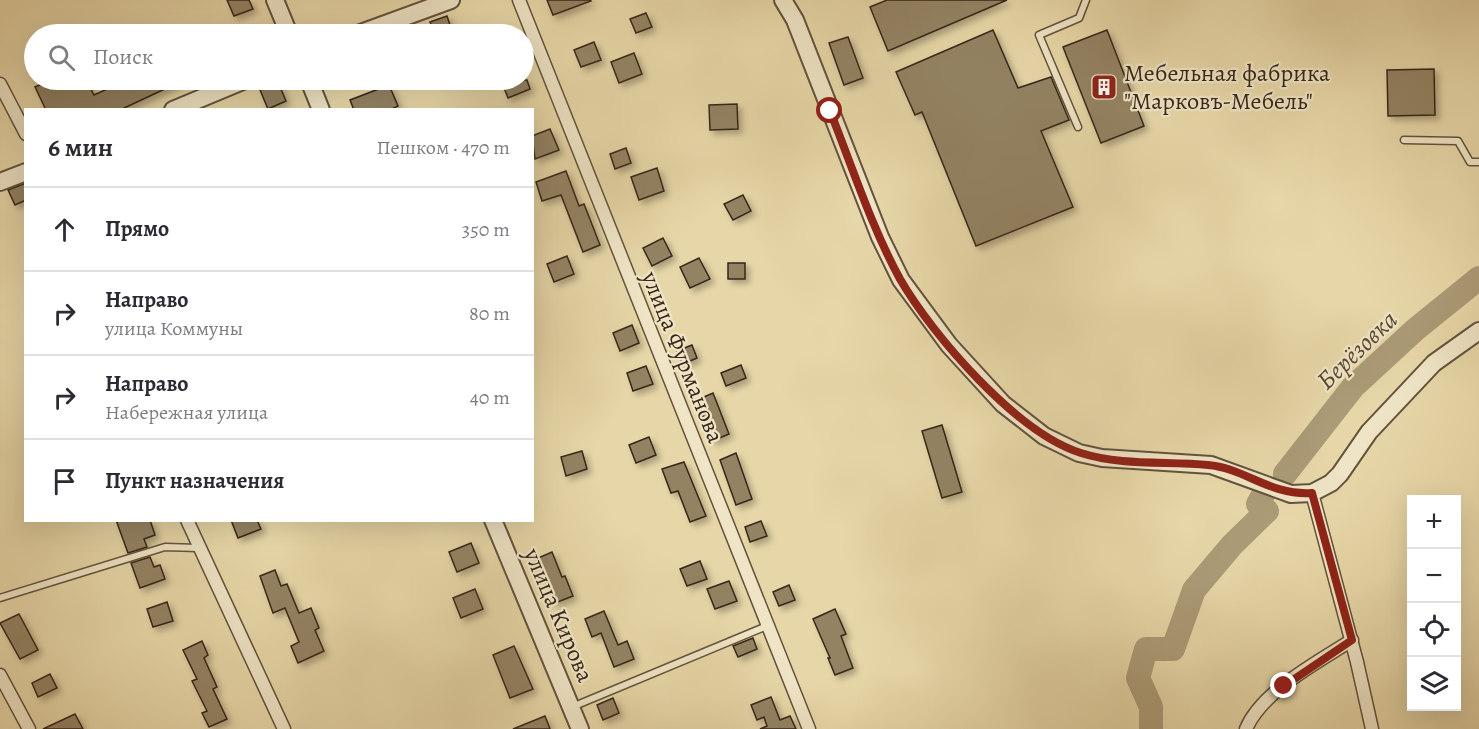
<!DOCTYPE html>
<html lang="ru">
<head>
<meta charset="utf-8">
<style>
  body { margin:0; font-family:Alegreya,serif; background:#f2f2f3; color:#2b2b33 }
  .controls { position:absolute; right:18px; bottom:18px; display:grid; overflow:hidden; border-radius:0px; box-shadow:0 6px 24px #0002 }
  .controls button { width:54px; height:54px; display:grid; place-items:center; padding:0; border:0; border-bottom:2px solid #e1e1e2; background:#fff; color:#2b2b33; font:30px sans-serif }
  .stop { position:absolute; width:18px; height:18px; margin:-14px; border:4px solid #8f2418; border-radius:50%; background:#fff }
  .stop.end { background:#8f2418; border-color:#fff; box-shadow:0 2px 6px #0008 }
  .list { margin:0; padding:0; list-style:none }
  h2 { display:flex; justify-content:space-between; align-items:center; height:78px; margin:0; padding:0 24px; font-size:26px }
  h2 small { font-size:20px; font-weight:400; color:#7c7c81 }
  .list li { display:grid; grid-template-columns:39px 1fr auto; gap:18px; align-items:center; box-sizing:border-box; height:84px; padding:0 24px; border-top:2px solid #e1e1e2 }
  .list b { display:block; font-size:22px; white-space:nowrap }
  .list p { margin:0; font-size:20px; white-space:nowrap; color:#7c7c81 }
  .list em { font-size:20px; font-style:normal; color:#7c7c81 }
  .icon { flex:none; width:33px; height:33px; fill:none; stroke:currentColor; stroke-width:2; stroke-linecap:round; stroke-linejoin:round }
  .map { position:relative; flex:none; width:1479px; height:729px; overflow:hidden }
  .search { position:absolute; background:#fff; box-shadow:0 6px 24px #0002; left:24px; top:24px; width:510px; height:66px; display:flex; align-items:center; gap:15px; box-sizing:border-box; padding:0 21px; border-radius:33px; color:#7c7c81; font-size:22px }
  .panel { position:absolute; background:#fff; box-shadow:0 6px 24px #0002; left:24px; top:108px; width:510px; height:414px; border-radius:0px }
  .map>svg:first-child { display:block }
</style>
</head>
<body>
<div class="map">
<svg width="1479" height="729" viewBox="0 0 1479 729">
  <defs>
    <filter id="shadow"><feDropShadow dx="4" dy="4" stdDeviation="3" flood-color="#0004"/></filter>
  </defs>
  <rect width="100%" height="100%" fill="#e7d7a8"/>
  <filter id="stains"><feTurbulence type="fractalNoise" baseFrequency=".00333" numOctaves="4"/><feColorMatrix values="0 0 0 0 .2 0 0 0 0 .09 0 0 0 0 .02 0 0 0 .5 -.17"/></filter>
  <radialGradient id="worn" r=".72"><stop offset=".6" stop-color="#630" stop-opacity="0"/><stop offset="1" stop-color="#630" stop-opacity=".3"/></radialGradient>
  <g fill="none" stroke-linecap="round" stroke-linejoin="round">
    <g stroke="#ab9b77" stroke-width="24">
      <polyline points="1285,474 1353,387 1416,329 1479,278"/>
      <polyline points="1151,729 1151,707 1138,678 1146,649 1173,649 1194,590 1232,545 1267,511 1258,504 1263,495"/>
    </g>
  </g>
  <g fill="#938363" stroke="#372719" stroke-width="1.5" filter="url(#shadow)">
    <polygon points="227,0 249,0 253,9 234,16"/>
    <polygon points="547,0 590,0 591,1 553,15"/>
    <polygon points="887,0 1007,0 888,51 870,7"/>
    <polygon points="646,13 652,27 636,33 630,19"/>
    <polygon points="447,16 452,31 435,34 430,22"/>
    <polygon points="993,30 1018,88 1051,77 1069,120 1041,131 1073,207 976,246 922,112 915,115 896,72"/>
    <polygon points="1107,30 1144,126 1101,143 1063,47"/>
    <polygon points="848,37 863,78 844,85 829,43"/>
    <polygon points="594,42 601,60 581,67 574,50"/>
    <polygon points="634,53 642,74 619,83 611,62"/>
    <polygon points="1434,69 1435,115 1388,116 1387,70"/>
    <polygon points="51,80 86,80 94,95 127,80 184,80 120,110 46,110 35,87"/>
    <polygon points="501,80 527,80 530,89 508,98"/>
    <polygon points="278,82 286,101 268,109 260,90"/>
    <polygon points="389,85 398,106 390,110 354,110 350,100"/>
    <polygon points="737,104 738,129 710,130 709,105"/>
    <polygon points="550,129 559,150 535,159 532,136"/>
    <polygon points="626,148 631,163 615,169 610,154"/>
    <polygon points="657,168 664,191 639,200 631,177"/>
    <polygon points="566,171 579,206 584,204 600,245 583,252 561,195 542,201 536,182"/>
    <polygon points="26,183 26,200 15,205 8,190"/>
    <polygon points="743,195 751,211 733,220 724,204"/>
    <polygon points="663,238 672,256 652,266 643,248"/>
    <polygon points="567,256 574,274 554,282 547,264"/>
    <polygon points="699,258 710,279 690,288 680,267"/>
    <rect x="728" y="263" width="17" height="16"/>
    <polygon points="632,325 639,343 620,351 613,333"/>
    <polygon points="692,345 697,358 683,364 677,351"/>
    <polygon points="741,365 746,378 726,386 721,373"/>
    <polygon points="646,366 653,384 633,391 627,373"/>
    <polygon points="713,393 729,434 712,441 697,400"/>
    <polygon points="942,425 962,492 942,498 922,431"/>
    <polygon points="649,437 656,455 636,463 629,445"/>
    <polygon points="582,451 587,469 566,476 561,457"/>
    <polygon points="736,453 752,499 736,505 720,460"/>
    <polygon points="684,462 706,516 690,522 678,491 671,493 662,469"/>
    <polygon points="116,520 150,520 155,535 144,539 147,547 128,553"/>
    <polygon points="231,520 257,520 261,529 238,538"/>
    <polygon points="761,521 767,536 750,542 745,527"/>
    <polygon points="471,543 479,563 457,572 449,552"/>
    <polygon points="552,552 562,577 565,576 573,596 555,603 536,559"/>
    <polygon points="150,557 154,567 160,565 165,579 140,588 131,563"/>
    <polygon points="700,561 707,579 687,586 680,569"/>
    <polygon points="275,570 281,586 287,584 299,613 311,608 319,628 315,630 324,651 298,663 291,646 299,642 285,608 273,613 260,576"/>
    <polygon points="729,581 737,601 715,609 707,589"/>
    <polygon points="789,585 795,600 779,606 773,592"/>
    <polygon points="475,589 483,609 461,618 453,598"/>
    <polygon points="167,602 173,621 153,627 147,609"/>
    <polygon points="835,609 846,634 841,636 853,668 835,675 828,658 830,658 813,619"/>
    <polygon points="604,611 618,645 627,641 634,659 614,667 601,633 592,637 585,619"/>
    <polygon points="19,614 38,650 20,659 0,623"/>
    <polygon points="753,638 757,649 738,657 733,646"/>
    <polygon points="202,641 208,655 204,658 217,687 213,689 227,719 209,727 202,713 207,711 192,681 197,679 183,650"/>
    <polygon points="514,646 533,689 510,698 493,655"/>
    <polygon points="50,674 57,688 38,697 32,683"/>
    <polygon points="771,697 780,720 790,716 796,729 760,729 767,726 764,717 757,720 751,705"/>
    <polygon points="613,698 619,713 603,720 597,705"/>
    <polygon points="75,714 83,729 43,729"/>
    <polygon points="545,716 550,729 513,729"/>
  </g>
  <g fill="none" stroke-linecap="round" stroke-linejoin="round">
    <g stroke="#63533d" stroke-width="9">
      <g id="service">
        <polyline points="1078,127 1039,35 1079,18 1086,0"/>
        <polyline points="1404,140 1458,141 1470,162 1479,162"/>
        <polyline points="0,598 165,547 198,548"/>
        <polyline points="572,707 767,626"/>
      </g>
    </g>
    <g stroke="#63533d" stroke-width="15">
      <g id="minor">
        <polyline points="519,0 809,729"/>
        <polyline points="0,84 26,134"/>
        <polyline points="1312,493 1357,662 1372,729"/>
        <polyline points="187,520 284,729"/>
        <polyline points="0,675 29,729"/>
        <path d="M1246,729C1262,691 1318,662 1352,640"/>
      </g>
    </g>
    <g stroke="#63533d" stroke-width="20">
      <g id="tertiary">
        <polyline points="275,0 289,34"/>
        <polyline points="783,0 795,20 880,237 901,280 949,345 1003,404 1044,436 1079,453 1102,458 1211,465 1291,494 1312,493 1331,483 1340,474 1369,432 1434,363 1479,331"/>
        <polyline points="358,34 451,0"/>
        <polyline points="309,80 321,110"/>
        <polyline points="173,110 245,80"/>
        <polyline points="0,182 26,172"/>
        <polyline points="493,520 580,729"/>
      </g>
    </g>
    <use href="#service" stroke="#efe5c6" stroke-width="6"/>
    <use href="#minor" stroke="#efe5c6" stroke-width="12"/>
    <use href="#tertiary" stroke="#efe5c6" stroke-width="16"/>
  </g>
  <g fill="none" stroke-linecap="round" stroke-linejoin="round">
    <path stroke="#8f2418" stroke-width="8" d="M830,111C852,166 871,226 900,279C933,336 1017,433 1081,453C1121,466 1167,461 1208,465C1245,468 1270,496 1312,493L1352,640L1284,686"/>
  </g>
  <defs>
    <g id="building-square" transform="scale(1.35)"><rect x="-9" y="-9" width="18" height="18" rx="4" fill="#8f2418" stroke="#efe5c6"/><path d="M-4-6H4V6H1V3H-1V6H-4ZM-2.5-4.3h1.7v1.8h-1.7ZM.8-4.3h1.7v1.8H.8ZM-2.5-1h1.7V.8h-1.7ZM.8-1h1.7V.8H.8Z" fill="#fff"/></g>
  </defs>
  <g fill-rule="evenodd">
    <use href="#building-square" x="1104" y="87"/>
  </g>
  <g text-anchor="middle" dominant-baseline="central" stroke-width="4.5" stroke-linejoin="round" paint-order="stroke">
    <g font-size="24" fill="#372719" stroke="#efe5c6" text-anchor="start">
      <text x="1124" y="73">Мебельная фабрика<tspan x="1124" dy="28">"Марковъ-Мебель"</tspan></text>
    </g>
    <g font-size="24" fill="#372719" stroke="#efe5c6">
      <text transform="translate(683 357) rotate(68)">улица Фурманова</text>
      <text transform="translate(559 615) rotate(67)">улица Кирова</text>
    </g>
    <g font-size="26" font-style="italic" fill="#5a4a35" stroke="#efe5c6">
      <text transform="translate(1357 350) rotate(-44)">Берёзовка</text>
    </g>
  </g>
  <rect width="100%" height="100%" filter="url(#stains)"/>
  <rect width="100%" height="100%" fill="url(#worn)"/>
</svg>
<div class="controls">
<button>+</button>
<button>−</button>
<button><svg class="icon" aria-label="locate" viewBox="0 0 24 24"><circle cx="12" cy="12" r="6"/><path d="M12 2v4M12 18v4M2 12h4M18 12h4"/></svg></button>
<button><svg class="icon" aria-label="layers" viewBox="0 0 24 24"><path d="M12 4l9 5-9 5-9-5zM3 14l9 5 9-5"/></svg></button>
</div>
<div class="stop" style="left:830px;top:111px"></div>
<div class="stop end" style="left:1284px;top:686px"></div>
<div class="search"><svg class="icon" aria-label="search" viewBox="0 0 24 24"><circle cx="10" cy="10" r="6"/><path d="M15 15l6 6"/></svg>Поиск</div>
<section class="panel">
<h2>6 мин<small>Пешком · 470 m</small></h2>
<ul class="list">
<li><svg class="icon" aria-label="ahead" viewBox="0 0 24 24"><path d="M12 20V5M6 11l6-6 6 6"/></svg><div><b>Прямо</b></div><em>350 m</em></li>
<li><svg class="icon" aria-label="right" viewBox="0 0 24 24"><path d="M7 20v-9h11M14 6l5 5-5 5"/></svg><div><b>Направо</b><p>улица Коммуны</p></div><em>80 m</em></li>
<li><svg class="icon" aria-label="right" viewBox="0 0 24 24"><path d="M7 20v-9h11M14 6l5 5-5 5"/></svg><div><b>Направо</b><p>Набережная улица</p></div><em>40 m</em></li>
<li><svg class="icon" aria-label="arrive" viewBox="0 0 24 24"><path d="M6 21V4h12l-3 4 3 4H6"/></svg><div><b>Пункт назначения</b></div></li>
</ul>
</section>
</div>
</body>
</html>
